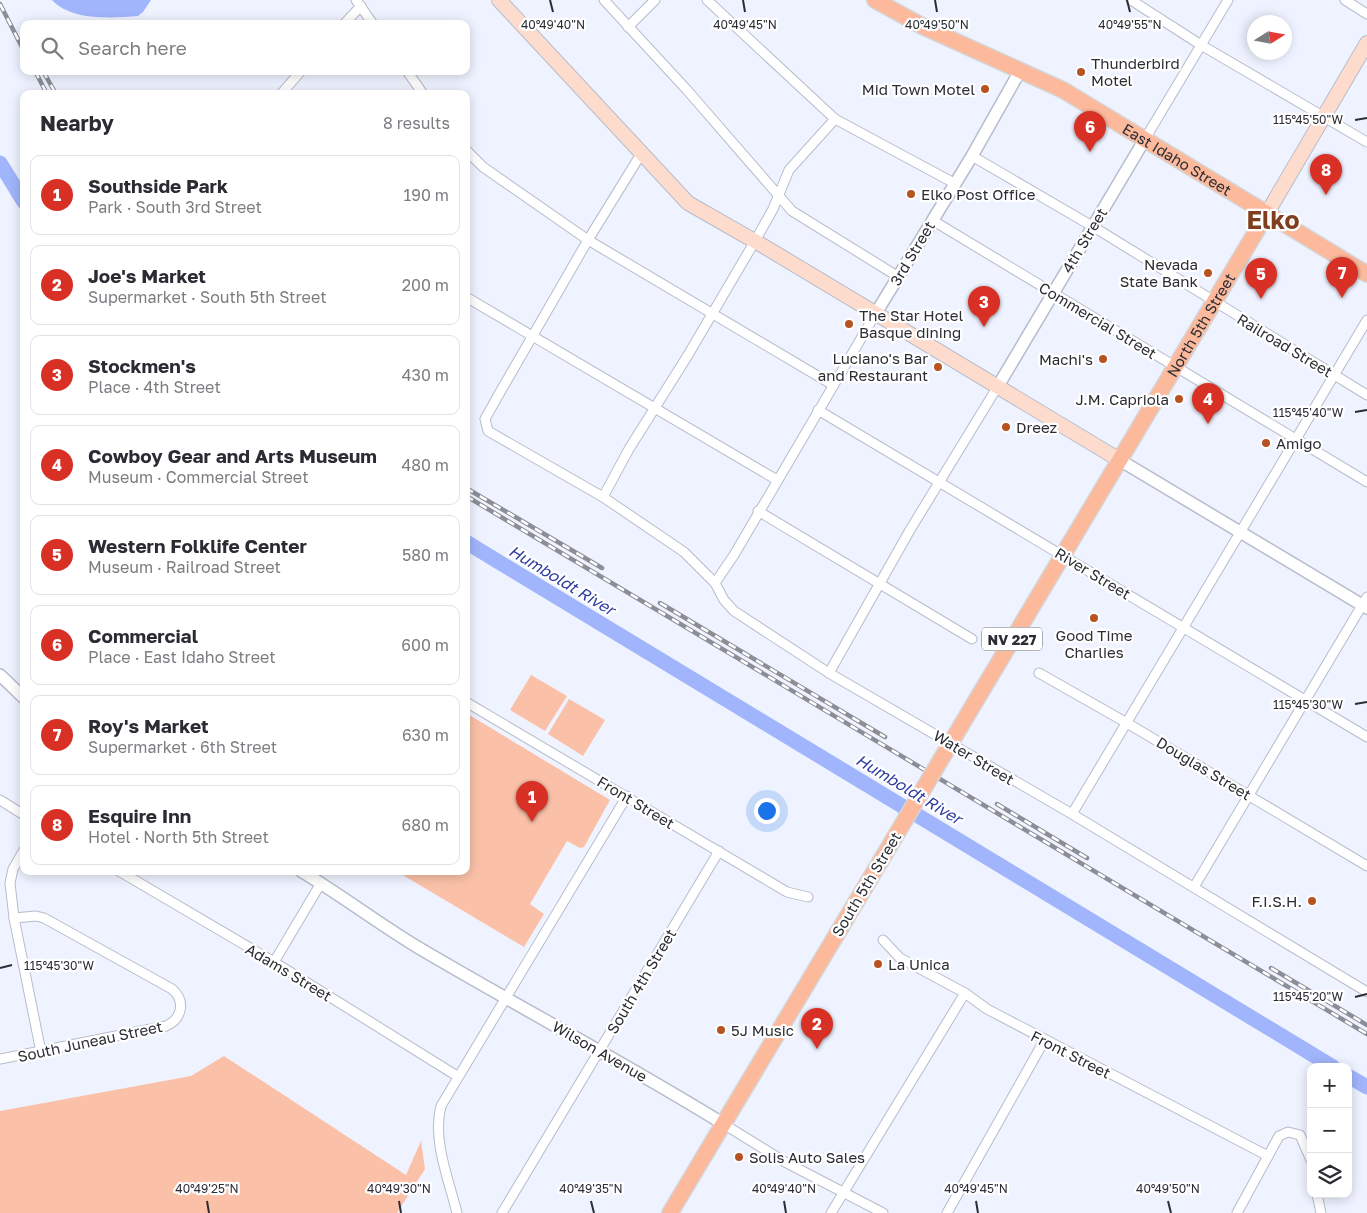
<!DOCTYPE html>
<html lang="en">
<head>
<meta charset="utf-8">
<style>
  body { margin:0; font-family:"Golos Text",sans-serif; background:#f2f2f3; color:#2b2b33 }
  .controls { position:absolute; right:15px; bottom:15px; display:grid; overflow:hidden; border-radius:10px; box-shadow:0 2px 12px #0003 }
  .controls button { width:45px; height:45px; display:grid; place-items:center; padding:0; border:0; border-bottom:1px solid #e1e1e2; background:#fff; color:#2b2b33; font:25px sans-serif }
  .compass { position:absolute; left:1247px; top:15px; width:45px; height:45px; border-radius:50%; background:#fff; box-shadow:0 2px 12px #0003; rotate:79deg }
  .you { position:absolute; left:766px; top:810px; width:18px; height:18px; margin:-12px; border:4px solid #fff; border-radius:50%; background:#1a73e8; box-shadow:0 0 0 8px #1a73e833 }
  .badge { display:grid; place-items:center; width:32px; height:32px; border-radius:50%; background:#d93025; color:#fff; font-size:16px; font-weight:700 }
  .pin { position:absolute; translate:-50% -41px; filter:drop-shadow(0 1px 2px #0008) }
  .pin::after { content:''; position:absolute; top:26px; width:18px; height:15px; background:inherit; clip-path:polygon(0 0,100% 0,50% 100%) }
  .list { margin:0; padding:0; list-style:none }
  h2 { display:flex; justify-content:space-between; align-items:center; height:65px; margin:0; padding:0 20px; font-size:21px }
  h2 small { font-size:16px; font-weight:400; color:#7c7c81 }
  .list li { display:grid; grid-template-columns:32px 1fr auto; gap:15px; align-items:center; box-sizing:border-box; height:80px; margin:0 10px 10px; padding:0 10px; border:1px solid #e1e1e2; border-radius:10px }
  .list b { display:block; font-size:19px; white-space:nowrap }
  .list p { margin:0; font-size:16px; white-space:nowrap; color:#7c7c81 }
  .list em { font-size:16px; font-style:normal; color:#7c7c81 }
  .icon { flex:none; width:28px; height:28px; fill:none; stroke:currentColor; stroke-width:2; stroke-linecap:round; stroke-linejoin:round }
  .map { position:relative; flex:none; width:1367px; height:1213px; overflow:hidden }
  .search { position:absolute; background:#fff; box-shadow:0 2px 12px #0003; left:20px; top:20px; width:450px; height:55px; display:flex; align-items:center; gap:12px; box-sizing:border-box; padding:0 18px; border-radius:10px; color:#7c7c81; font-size:19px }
  .panel { position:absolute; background:#fff; box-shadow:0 2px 12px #0003; left:20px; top:90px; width:450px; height:785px; border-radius:10px }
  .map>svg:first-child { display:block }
</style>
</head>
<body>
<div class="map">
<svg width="1367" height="1213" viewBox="0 0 1367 1213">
  <rect width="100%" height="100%" fill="#eff3ff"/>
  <g fill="#fbc1a8">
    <polygon points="531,675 567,696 545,731 510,710"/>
    <polygon points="569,699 605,720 583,756 548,734"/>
    <polygon points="466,713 610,800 584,847 580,848 567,841 530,904 544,914 524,947 396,871 466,871"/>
    <polygon points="224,1056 406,1175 421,1141 425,1169 397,1213 0,1213 0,1111 191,1076"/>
  </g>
  <path fill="#a0b5fb" d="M52,0H151L143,12L138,16C112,18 71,21 52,0Z"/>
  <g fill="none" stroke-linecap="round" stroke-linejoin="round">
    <g stroke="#a0b5fb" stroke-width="15">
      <polyline points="0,163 24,202"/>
      <polyline points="466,542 1333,1067"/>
      <polyline points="1348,1076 1367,1087"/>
    </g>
    <g stroke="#b7bccb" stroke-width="11">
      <g id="minor">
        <polyline points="356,0 373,24"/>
        <polyline points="604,0 687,90 792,211 897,276"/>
        <polyline points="707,0 835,119 954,183"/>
        <polyline points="1131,0 1201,45 1367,142"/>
        <polyline points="1345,0 1367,14"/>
        <polyline points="344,24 361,6"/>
        <polyline points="628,27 655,0"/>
        <polyline points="407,71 423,94"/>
        <polyline points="281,94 301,71"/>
        <polyline points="1145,139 1228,0"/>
        <polyline points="466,150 483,167 588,240 833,385"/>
        <polyline points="641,154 588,240 499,394 485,419 488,431 603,497 684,552 715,583 724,600 734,611 829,673 1072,814 1367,992"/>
        <polyline points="972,156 1092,226 1367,395"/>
        <polyline points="932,220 1367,482"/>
        <polyline points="466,297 777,480"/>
        <polyline points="818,410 1367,737"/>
        <polyline points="603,497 629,449 688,355 755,241 773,209 789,170 835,119"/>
        <polyline points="758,511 972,639"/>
        <polyline points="715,583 734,555 876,313"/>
        <polyline points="829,673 910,530 998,386"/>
        <polyline points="1039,673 1127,723 1367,866"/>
        <polyline points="466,702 787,892 808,897"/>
        <polyline points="0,800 24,815"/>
        <polyline points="1072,814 1367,320"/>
        <polyline points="24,850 13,869 10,883 14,918 41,1052"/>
        <polyline points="119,871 274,962 457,1076"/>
        <polyline points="1194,887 1367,597"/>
        <polyline points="883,940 900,958 965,993 987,1009 1268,1156"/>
        <polyline points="274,962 321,883"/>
        <path d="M0,1059L166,1026C182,1019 186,1001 172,989L44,918L36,916L14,918"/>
        <polyline points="722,1123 785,1162 883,1213"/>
        <polyline points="1317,1194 1321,1213"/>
        <path d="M457,1213C449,1180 432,1140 441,1106L627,796"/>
        <polyline points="502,1213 719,851"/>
        <polyline points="831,1213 965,993"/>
        <polyline points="947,1213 1044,1041"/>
        <polyline points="1237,1213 1279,1136 1288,1132 1300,1135 1311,1160"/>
      </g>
    </g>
    <g stroke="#b7bccb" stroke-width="14">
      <g id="tertiary">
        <polyline points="876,313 972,156 1020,71"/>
        <polyline points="998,386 1145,139"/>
        <polyline points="1118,459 1367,608"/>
        <polyline points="0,675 24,698"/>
        <path d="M301,871C341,895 379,924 419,948C519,1007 623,1062 722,1123"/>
      </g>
    </g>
    <g stroke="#b7bccb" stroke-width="16">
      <g id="secondary">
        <polyline points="499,0 688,203 765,247 1118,459"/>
        <polyline points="1266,215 1367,43"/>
      </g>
    </g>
    <g stroke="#d5d5d6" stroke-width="18">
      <g id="primary">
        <path id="s1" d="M875,0L924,27L1063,90L1367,274"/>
        <path id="s2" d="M962,724L1266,215"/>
        <polyline points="670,1213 880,862"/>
      </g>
    </g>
    <use href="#minor" stroke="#fff" stroke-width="9"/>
    <use href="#tertiary" stroke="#fff" stroke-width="11"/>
    <use href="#secondary" stroke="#fedccd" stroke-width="14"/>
    <use href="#primary" stroke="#fdb99b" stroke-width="15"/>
    <g stroke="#8b8e97" stroke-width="4.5">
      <g id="rail">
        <polyline points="0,4 24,51"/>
        <polyline points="35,71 47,94"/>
        <polyline points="43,71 56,94"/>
        <polyline points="466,488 602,568"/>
        <polyline points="466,496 1367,1034"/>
        <polyline points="660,603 885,737"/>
        <polyline points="997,804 1087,858"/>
        <polyline points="1271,968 1367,1025"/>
      </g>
    </g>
    <use href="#rail" stroke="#fff" stroke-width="2.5" stroke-dasharray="8" stroke-linecap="butt"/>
    <g stroke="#d5d5d6" stroke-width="18" stroke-linecap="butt">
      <polyline id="primary-bridge" points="880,862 962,724"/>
    </g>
    <use href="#primary-bridge" stroke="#fdb99b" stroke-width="15"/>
  </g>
  <path fill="none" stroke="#2b2d33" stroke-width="2" d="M550,0L553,12M743,0L745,12M935,0L937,12M1127,0L1130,12M1355,120L1367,118M1355,412L1367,410M1355,704L1367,702M0,968L12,965M1355,997L1367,994M207,1201L209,1213M399,1201L401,1213M591,1201L594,1213M784,1201L786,1213M976,1201L978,1213M1168,1201L1171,1213"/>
  <g fill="#b75320" stroke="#fff" stroke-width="2">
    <circle cx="1081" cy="72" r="5"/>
    <circle cx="985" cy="89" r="5"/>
    <circle cx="911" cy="194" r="5"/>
    <circle cx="1208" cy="273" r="5"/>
    <circle cx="849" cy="324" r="5"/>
    <circle cx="1103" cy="359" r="5"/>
    <circle cx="938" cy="367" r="5"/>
    <circle cx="1179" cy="399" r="5"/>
    <circle cx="1006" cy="427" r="5"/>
    <circle cx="1266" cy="443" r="5"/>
    <circle cx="1094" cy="618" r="5"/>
    <circle cx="1312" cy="901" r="5"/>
    <circle cx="878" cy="964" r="5"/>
    <circle cx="721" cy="1030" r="5"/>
    <circle cx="739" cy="1157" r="5"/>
  </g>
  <g text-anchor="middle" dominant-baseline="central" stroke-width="4.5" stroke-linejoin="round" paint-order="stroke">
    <rect fill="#fff" stroke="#6b6c70" stroke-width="1" x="982" y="627.5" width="60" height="23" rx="4"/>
    <g font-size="14" font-weight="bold" fill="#2b2d33">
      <text x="1012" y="639">NV 227</text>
    </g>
    <g font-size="15" fill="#2b2d33" stroke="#fff" text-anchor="start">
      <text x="1091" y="63">Thunderbird<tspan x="1091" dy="17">Motel</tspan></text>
      <text x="975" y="89" text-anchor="end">Mid Town Motel</text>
      <text x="921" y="194">Elko Post Office</text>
      <text x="1198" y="264" text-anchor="end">Nevada<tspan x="1198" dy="17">State Bank</tspan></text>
      <text x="859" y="315">The Star Hotel<tspan x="859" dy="17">Basque dining</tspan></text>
      <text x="928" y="358" text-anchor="end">Luciano's Bar<tspan x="928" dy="17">and Restaurant</tspan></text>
      <text x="1093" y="359" text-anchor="end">Machi's</text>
      <text x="1169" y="399" text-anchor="end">J.M. Capriola</text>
      <text x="1016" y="427">Dreez</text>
      <text x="1276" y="443">Amigo</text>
      <text x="1094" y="635" text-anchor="middle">Good Time<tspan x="1094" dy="17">Charlies</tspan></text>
      <text x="1302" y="901" text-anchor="end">F.I.S.H.</text>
      <text x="888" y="964">La Unica</text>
      <text x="731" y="1030">5J Music</text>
      <text x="749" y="1157">Solis Auto Sales</text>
    </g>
    <g font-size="15" fill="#2b2d33" stroke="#fff">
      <text stroke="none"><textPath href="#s1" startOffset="342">East Idaho Street</textPath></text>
      <text transform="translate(1084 240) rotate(-59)">4th Street</text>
      <text transform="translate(912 253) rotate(-59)">3rd Street</text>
      <text transform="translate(1098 320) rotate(31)">Commercial Street</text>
      <text stroke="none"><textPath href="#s2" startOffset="465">North 5th Street</textPath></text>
      <text transform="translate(1285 345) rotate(31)">Railroad Street</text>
      <text transform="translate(1093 573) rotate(31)">River Street</text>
      <text transform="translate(974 757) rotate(31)">Water Street</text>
      <text transform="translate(1204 768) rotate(31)">Douglas Street</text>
      <text transform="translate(636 802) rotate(31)">Front Street</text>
      <text transform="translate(866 884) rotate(-59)">South 5th Street</text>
      <text transform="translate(289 972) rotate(31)">Adams Street</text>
      <text transform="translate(641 981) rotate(-59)">South 4th Street</text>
      <text transform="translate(90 1041) rotate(-12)">South Juneau Street</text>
      <text transform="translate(600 1051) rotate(30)">Wilson Avenue</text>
      <text transform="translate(1071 1054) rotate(27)">Front Street</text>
    </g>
    <g font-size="16" font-style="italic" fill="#2e3d9f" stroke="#fff">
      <text transform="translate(562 580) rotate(31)">Humboldt River</text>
      <text transform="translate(909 789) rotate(31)">Humboldt River</text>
    </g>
    <g font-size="25" font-weight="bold" fill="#7f3e1f" stroke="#fff">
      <text x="1273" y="219">Elko</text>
    </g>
  </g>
  <g font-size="12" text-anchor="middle" fill="#2b2d33" stroke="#fff" stroke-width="4.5" stroke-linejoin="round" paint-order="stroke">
    <text x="553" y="29">40°49'40"N</text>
    <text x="745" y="29">40°49'45"N</text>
    <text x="937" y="29">40°49'50"N</text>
    <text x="1130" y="29">40°49'55"N</text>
    <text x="1308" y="124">115°45'50"W</text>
    <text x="1308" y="417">115°45'40"W</text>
    <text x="1308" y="709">115°45'30"W</text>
    <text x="59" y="970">115°45'30"W</text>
    <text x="1308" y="1001">115°45'20"W</text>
    <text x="207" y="1193">40°49'25"N</text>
    <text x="399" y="1193">40°49'30"N</text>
    <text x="591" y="1193">40°49'35"N</text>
    <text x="784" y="1193">40°49'40"N</text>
    <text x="976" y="1193">40°49'45"N</text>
    <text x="1168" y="1193">40°49'50"N</text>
  </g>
</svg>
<div class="controls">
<button>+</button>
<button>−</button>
<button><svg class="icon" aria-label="layers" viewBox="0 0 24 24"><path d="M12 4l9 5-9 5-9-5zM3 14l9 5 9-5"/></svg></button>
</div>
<svg class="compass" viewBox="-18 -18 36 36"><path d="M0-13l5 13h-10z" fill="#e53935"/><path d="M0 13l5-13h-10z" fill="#7c7c81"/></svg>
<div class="you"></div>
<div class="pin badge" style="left:532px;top:822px">1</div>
<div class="pin badge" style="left:817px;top:1049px">2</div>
<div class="pin badge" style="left:984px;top:327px">3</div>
<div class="pin badge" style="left:1208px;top:424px">4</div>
<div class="pin badge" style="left:1261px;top:299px">5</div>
<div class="pin badge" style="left:1090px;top:152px">6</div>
<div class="pin badge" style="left:1342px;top:298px">7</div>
<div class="pin badge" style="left:1326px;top:195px">8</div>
<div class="search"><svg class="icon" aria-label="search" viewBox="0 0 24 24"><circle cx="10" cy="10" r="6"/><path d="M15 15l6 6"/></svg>Search here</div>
<section class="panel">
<h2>Nearby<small>8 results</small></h2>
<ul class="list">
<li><span class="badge">1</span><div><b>Southside Park</b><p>Park · South 3rd Street</p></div><em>190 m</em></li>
<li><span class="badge">2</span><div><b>Joe's Market</b><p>Supermarket · South 5th Street</p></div><em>200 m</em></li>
<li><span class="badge">3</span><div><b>Stockmen's</b><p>Place · 4th Street</p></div><em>430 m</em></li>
<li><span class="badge">4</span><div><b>Cowboy Gear and Arts Museum</b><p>Museum · Commercial Street</p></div><em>480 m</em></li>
<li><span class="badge">5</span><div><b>Western Folklife Center</b><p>Museum · Railroad Street</p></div><em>580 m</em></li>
<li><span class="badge">6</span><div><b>Commercial</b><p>Place · East Idaho Street</p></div><em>600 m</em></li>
<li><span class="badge">7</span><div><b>Roy's Market</b><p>Supermarket · 6th Street</p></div><em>630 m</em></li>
<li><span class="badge">8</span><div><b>Esquire Inn</b><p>Hotel · North 5th Street</p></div><em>680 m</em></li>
</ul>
</section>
</div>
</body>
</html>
